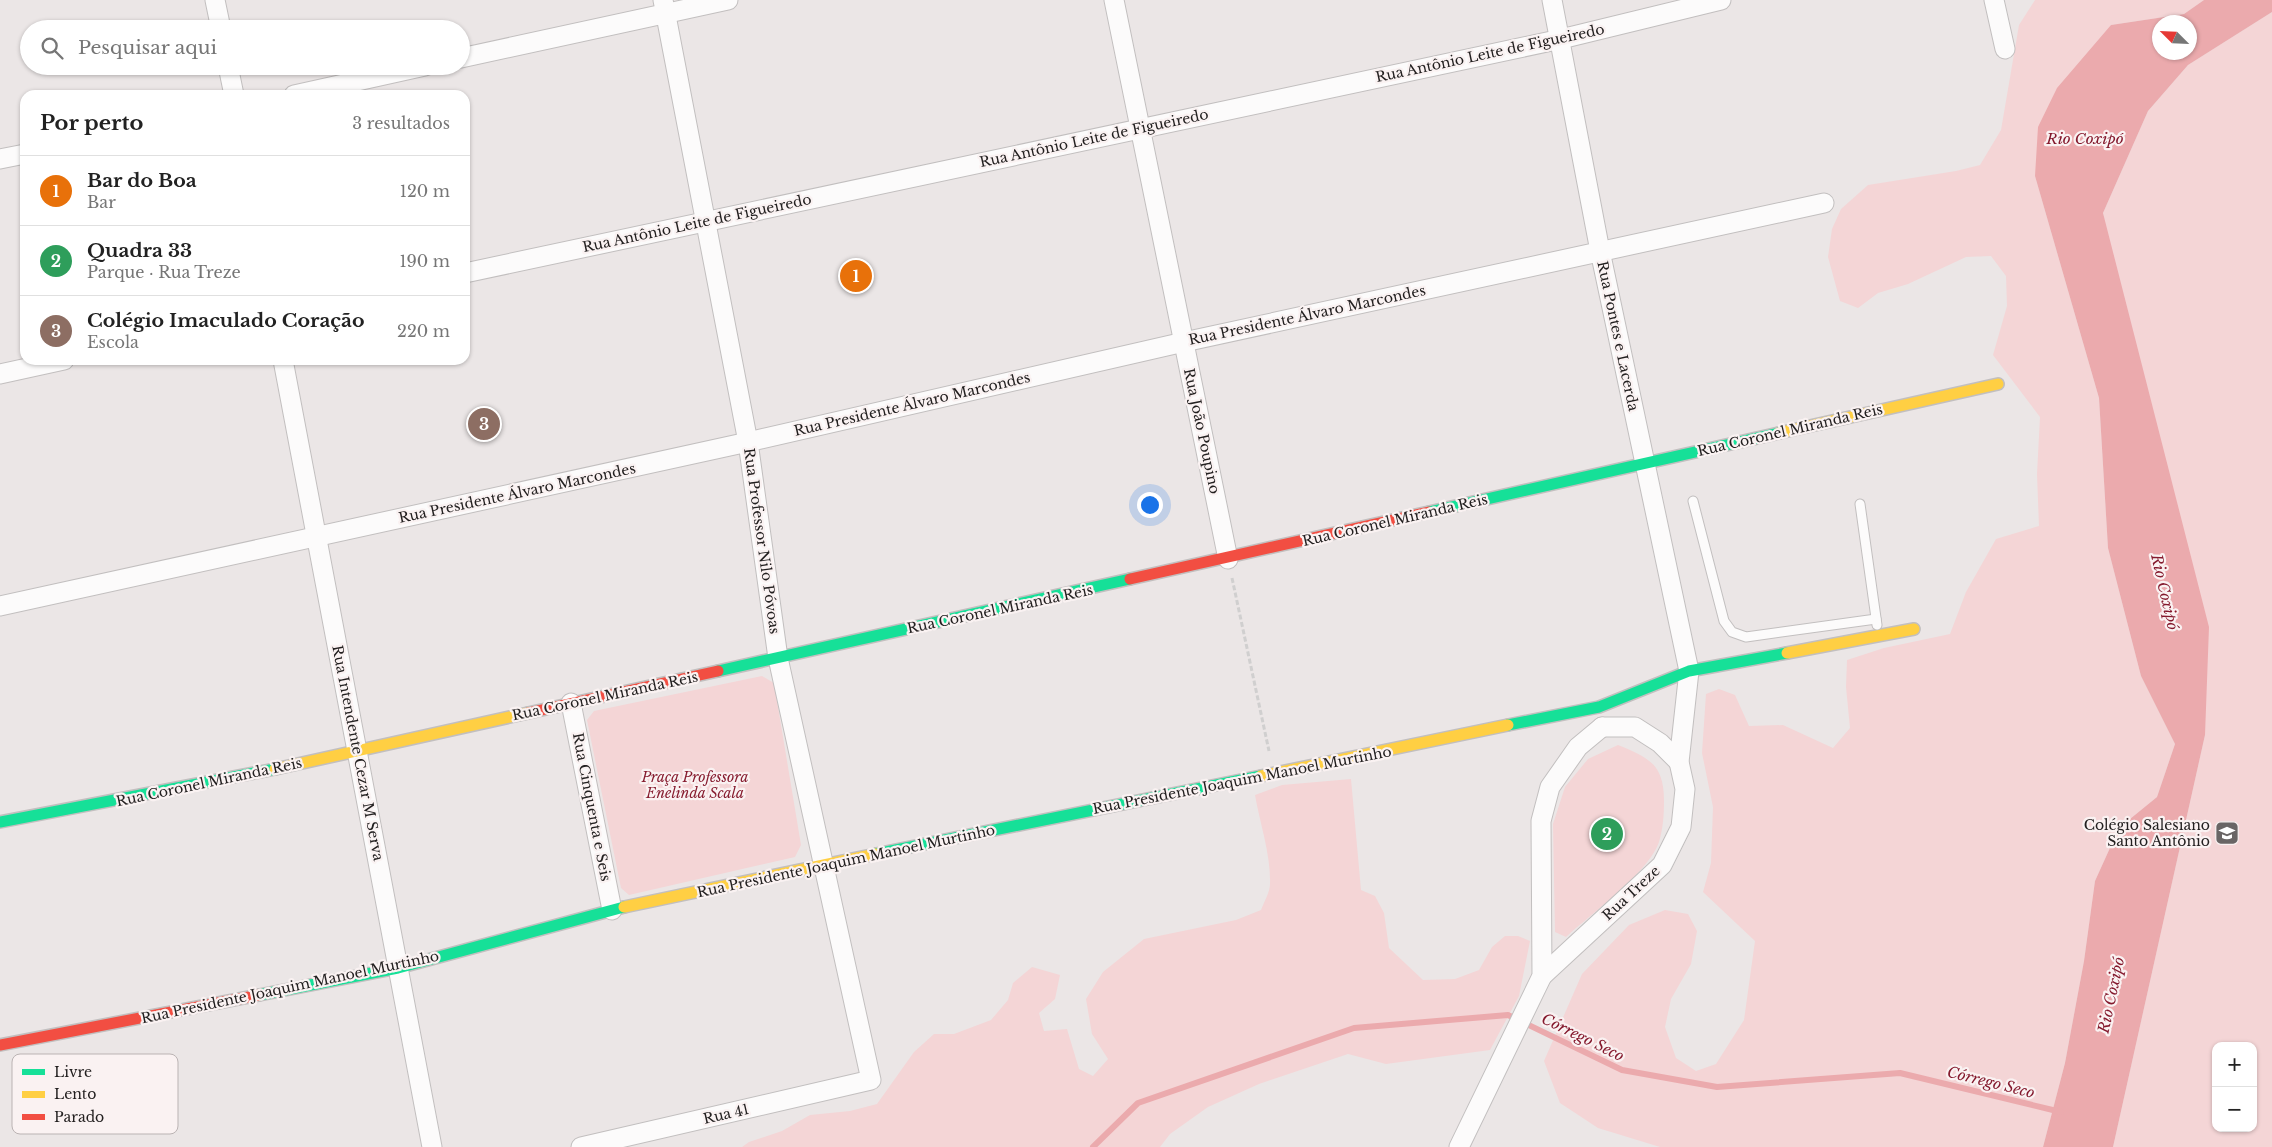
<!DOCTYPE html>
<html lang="pt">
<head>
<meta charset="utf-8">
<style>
  body { margin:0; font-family:"Libre Baskerville",serif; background:#f2f2f2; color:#222 }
  .controls { position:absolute; right:15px; bottom:15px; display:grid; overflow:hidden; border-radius:10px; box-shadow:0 1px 4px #0004 }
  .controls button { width:45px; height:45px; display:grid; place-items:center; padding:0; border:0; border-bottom:1px solid #e0e0e0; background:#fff; color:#222; font:25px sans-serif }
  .compass { position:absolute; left:2152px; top:15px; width:45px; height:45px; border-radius:50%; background:#fff; box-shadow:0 1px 4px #0004; rotate:294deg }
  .you { position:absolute; left:1149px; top:504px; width:18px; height:18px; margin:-12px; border:4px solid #fff; border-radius:50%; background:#1a73e8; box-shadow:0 0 0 8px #1a73e833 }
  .badge { display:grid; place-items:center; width:32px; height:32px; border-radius:50%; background:#0b8043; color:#fff; font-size:16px; font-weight:700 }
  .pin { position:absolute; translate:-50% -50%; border:2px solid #fff; box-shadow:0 1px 5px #0006 }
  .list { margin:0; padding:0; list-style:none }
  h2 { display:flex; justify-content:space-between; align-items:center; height:65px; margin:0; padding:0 20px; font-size:21px }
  h2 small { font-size:16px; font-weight:400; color:#767676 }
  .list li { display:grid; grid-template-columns:32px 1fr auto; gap:15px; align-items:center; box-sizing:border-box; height:70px; padding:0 20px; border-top:1px solid #e0e0e0 }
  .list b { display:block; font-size:19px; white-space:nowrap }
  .list p { margin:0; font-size:16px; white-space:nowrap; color:#767676 }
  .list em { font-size:16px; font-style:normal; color:#767676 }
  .icon { flex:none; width:28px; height:28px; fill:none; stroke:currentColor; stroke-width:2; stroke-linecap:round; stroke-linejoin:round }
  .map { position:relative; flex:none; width:2272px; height:1147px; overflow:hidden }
  .search { position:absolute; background:#fff; box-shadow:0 1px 4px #0004; left:20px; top:20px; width:450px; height:55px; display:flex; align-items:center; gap:12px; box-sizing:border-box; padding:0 18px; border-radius:28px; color:#767676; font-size:19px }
  .panel { position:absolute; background:#fff; box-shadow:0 1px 4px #0004; left:20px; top:90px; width:450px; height:275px; border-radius:15px }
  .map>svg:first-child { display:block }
</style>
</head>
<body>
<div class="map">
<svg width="2272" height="1147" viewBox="0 0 2272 1147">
  <rect width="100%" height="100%" fill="#ebe6e6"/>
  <g fill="#f4d5d6" fill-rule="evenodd">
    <polygon points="2035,0 2204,0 2184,14 2111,25 2035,176 2099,398 2108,548 2141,676 2175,744 2157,797 2119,828 2095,881 2084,961 2065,1063 2043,1147 1660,1147 1598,1128 1560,1103 1544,1061 1582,974 1629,925 1665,910 1688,914 1697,931 1691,964 1671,999 1665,1027 1676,1058 1696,1071 1716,1064 1744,1020 1755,941 1703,892 1711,863 1713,807 1702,753 1706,694 1719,689 1735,695 1749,726 1783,725 1833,748 1850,728 1846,687 1847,660 1884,648 1950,634 1966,592 1996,539 2039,526 2037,474 2040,417 1993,355 2007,306 2006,276 1991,256 1966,257 1908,284 1878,293 1858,308 1840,301 1828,257 1832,229 1841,209 1868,185 1956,171 1980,165 2001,130 2019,25"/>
    <path d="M2272,12V1147H2113L2205,735L2103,213L2148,111L2188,65ZM2216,1046H2253V1128H2216Z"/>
    <polygon points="762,676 774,683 801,845 795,857 629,895 621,888 587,720 594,711"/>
    <path d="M1618,745C1649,758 1664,764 1664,801C1664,815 1663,829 1659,842C1649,872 1590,915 1566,937L1555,932L1553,824L1565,787L1588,759Z"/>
    <path d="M1351,779L1361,890L1375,896L1384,913L1389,948L1423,980L1455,979L1479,970L1492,947L1505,936H1518L1530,941L1519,996L1490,1050L1386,1064L1348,1054L1259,1084L1208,1107L1170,1134L1160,1147H742L749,1142L782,1131L810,1115L850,1111L877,1104L914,1052L934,1034H954L991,1020L1008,1000L1013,983L1032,967L1060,975L1055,999L1039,1013L1044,1031L1067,1029L1079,1069L1093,1076L1108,1059L1092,1034L1086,999L1103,972L1144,939L1236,920L1261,910C1264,902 1270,892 1270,884C1271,855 1260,824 1255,795L1282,785Z"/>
  </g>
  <path fill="#ebaaad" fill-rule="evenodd" d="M2204,0H2272V12L2188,65L2148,111L2103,213L2209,627L2205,735L2113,1147H2043L2065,1063L2084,961L2095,881L2119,828L2157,797L2175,744L2141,676L2108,548L2099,398L2035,176L2038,127L2057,88L2111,25L2184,14ZM2160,22H2190V52H2160Z"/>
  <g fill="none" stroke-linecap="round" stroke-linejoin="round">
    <polyline stroke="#ebaaad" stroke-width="6" points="1093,1147 1138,1103 1354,1028 1508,1015 1622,1070 1717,1087 1900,1073 2061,1112"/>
    <g stroke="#c2bfbf" stroke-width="11">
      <g id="lane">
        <polyline points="1693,501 1724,621 1732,632 1746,637 1876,619"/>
        <polyline points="1860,504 1877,625"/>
      </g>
    </g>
    <g stroke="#c2bfbf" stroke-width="21">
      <g id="street">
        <polyline points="215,0 221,29"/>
        <polyline points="1114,0 1228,559"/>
        <polyline points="1994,0 2005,49"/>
        <polyline points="461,58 728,0"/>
        <polyline points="228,66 234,95"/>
        <polyline points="294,95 425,66"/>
        <polyline points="0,159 25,154"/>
        <polyline points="465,273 1561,39 1721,0"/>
        <polyline points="283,360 432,1147"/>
        <polyline points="0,374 64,360"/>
        <polyline points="0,606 748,442 1184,342 1824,203"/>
        <polyline points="571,703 612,910"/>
        <polyline points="1602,727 1635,727 1660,743 1679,762"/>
        <polyline points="1542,976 1662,865 1681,827 1685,789 1679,762 1689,671 1600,251 1552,0"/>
        <polyline points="581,1147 871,1080 778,658 748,442 663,0"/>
        <polyline points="1459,1147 1542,976 1541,821 1550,787 1578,747 1602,727"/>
      </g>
    </g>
    <g stroke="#c2bfbf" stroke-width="14">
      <g id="fast">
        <polyline points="1429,512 1779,433"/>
        <polyline points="718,671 1130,579"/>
        <polyline points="1508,725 1599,707 1689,671 1787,653"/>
        <polyline points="0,822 275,769"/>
        <polyline points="876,854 1261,776"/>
        <polyline points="259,995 398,968 624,907"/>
      </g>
    </g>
    <g stroke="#c2bfbf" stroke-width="14">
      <g id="slow">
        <polyline points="1779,433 1998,384"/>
        <polyline points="1787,653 1914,629"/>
        <polyline points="275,769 528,713"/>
        <polyline points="1261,776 1508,725"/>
        <polyline points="624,907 876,854"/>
      </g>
    </g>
    <g stroke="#c2bfbf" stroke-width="14">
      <g id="jam">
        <polyline points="1130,579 1429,512"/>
        <polyline points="528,713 718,671"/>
        <polyline points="0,1045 259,995"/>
      </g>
    </g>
    <polyline stroke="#d0cfcf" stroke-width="3" stroke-dasharray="5 2.5" stroke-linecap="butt" points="1232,578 1269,751"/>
    <use href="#lane" stroke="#fcfbfb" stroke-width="9"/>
    <use href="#street" stroke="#fcfbfb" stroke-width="19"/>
    <use href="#fast" stroke="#16e098" stroke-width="11"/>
    <use href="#slow" stroke="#ffcf43" stroke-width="11"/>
    <use href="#jam" stroke="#f24e42" stroke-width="11"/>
  </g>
  <defs>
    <g id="school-square" transform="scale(1.25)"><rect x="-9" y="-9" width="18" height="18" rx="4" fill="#696565" stroke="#faf2f2"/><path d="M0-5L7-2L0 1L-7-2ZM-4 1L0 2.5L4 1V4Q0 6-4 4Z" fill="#fff"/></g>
  </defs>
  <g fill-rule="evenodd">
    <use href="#school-square" x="2227" y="833"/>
  </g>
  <g text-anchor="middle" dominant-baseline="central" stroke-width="4.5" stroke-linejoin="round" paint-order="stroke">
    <g font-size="14" fill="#232020" stroke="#faf2f2">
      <text transform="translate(1490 53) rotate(-12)">Rua Antônio Leite de Figueiredo</text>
      <text transform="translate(1094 138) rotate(-12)">Rua Antônio Leite de Figueiredo</text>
      <text transform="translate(697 223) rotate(-12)">Rua Antônio Leite de Figueiredo</text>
      <text transform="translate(1307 315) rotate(-12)">Rua Presidente Álvaro Marcondes</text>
      <text transform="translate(1618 336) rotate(78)">Rua Pontes e Lacerda</text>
      <text transform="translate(912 404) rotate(-13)">Rua Presidente Álvaro Marcondes</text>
      <text transform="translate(1790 430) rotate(-13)">Rua Coronel Miranda Reis</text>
      <text transform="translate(1202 431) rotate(78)">Rua João Poupino</text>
      <text transform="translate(517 493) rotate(-12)">Rua Presidente Álvaro Marcondes</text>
      <text transform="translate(1395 520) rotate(-13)">Rua Coronel Miranda Reis</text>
      <text transform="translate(762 541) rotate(82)">Rua Professor Nilo Póvoas</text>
      <text transform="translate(1000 609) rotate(-12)">Rua Coronel Miranda Reis</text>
      <text transform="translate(605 696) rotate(-12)">Rua Coronel Miranda Reis</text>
      <text transform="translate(358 753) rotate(79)">Rua Intendente Cezar M Serva</text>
      <text transform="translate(1242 780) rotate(-11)">Rua Presidente Joaquim Manoel Murtinho</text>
      <text transform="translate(209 782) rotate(-12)">Rua Coronel Miranda Reis</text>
      <text transform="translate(592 807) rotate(79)">Rua Cinquenta e Seis</text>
      <text transform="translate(846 861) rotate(-12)">Rua Presidente Joaquim Manoel Murtinho</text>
      <text transform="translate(1631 893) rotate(-43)">Rua Treze</text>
      <text transform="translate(290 987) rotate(-12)">Rua Presidente Joaquim Manoel Murtinho</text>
      <text transform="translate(726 1114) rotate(-13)">Rua 41</text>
    </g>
    <g font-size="14" font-style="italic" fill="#871d30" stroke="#faf2f2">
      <text x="695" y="777">Praça Professora<tspan x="695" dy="16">Enelinda Scala</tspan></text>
    </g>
    <g font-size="14" fill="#232020" stroke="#faf2f2" text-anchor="end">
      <text x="2210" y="825">Colégio Salesiano<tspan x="2210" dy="16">Santo Antônio</tspan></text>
    </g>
    <g font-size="15" font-style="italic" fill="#84192d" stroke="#faf2f2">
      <text x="2085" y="138">Rio Coxipó</text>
      <text transform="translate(2165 592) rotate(77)">Rio Coxipó</text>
      <text transform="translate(2111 995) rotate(-78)">Rio Coxipó</text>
      <text transform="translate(1583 1037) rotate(26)">Córrego Seco</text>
      <text transform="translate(1991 1082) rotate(14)">Córrego Seco</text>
    </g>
  </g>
  <rect x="12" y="1054" width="166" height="80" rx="8" fill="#faf2f2" stroke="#bab3b3" stroke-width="1"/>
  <rect x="22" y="1069" width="23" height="6" fill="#16e098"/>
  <rect x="22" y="1091" width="23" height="7" fill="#ffcf43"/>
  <rect x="22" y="1114" width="23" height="6" fill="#f24e42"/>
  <g font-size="14" fill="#232020">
    <text x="54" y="1077">Livre</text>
    <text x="54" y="1099">Lento</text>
    <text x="54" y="1122">Parado</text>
  </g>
</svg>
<div class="controls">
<button>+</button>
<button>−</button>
</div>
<svg class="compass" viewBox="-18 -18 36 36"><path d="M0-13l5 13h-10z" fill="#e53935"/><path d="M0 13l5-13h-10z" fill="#767676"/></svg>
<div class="you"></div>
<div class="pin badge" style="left:856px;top:276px;background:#e8710a">1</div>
<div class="pin badge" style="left:1607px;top:834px;background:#2e9e5b">2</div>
<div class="pin badge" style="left:484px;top:424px;background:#8d6e63">3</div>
<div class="search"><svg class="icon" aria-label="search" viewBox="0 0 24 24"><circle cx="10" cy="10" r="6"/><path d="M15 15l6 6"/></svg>Pesquisar aqui</div>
<section class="panel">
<h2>Por perto<small>3 resultados</small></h2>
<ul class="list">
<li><span class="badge" style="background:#e8710a">1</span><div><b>Bar do Boa</b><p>Bar</p></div><em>120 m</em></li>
<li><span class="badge" style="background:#2e9e5b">2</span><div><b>Quadra 33</b><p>Parque · Rua Treze</p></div><em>190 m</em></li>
<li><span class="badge" style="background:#8d6e63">3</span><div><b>Colégio Imaculado Coração</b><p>Escola</p></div><em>220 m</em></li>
</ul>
</section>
</div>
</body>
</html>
